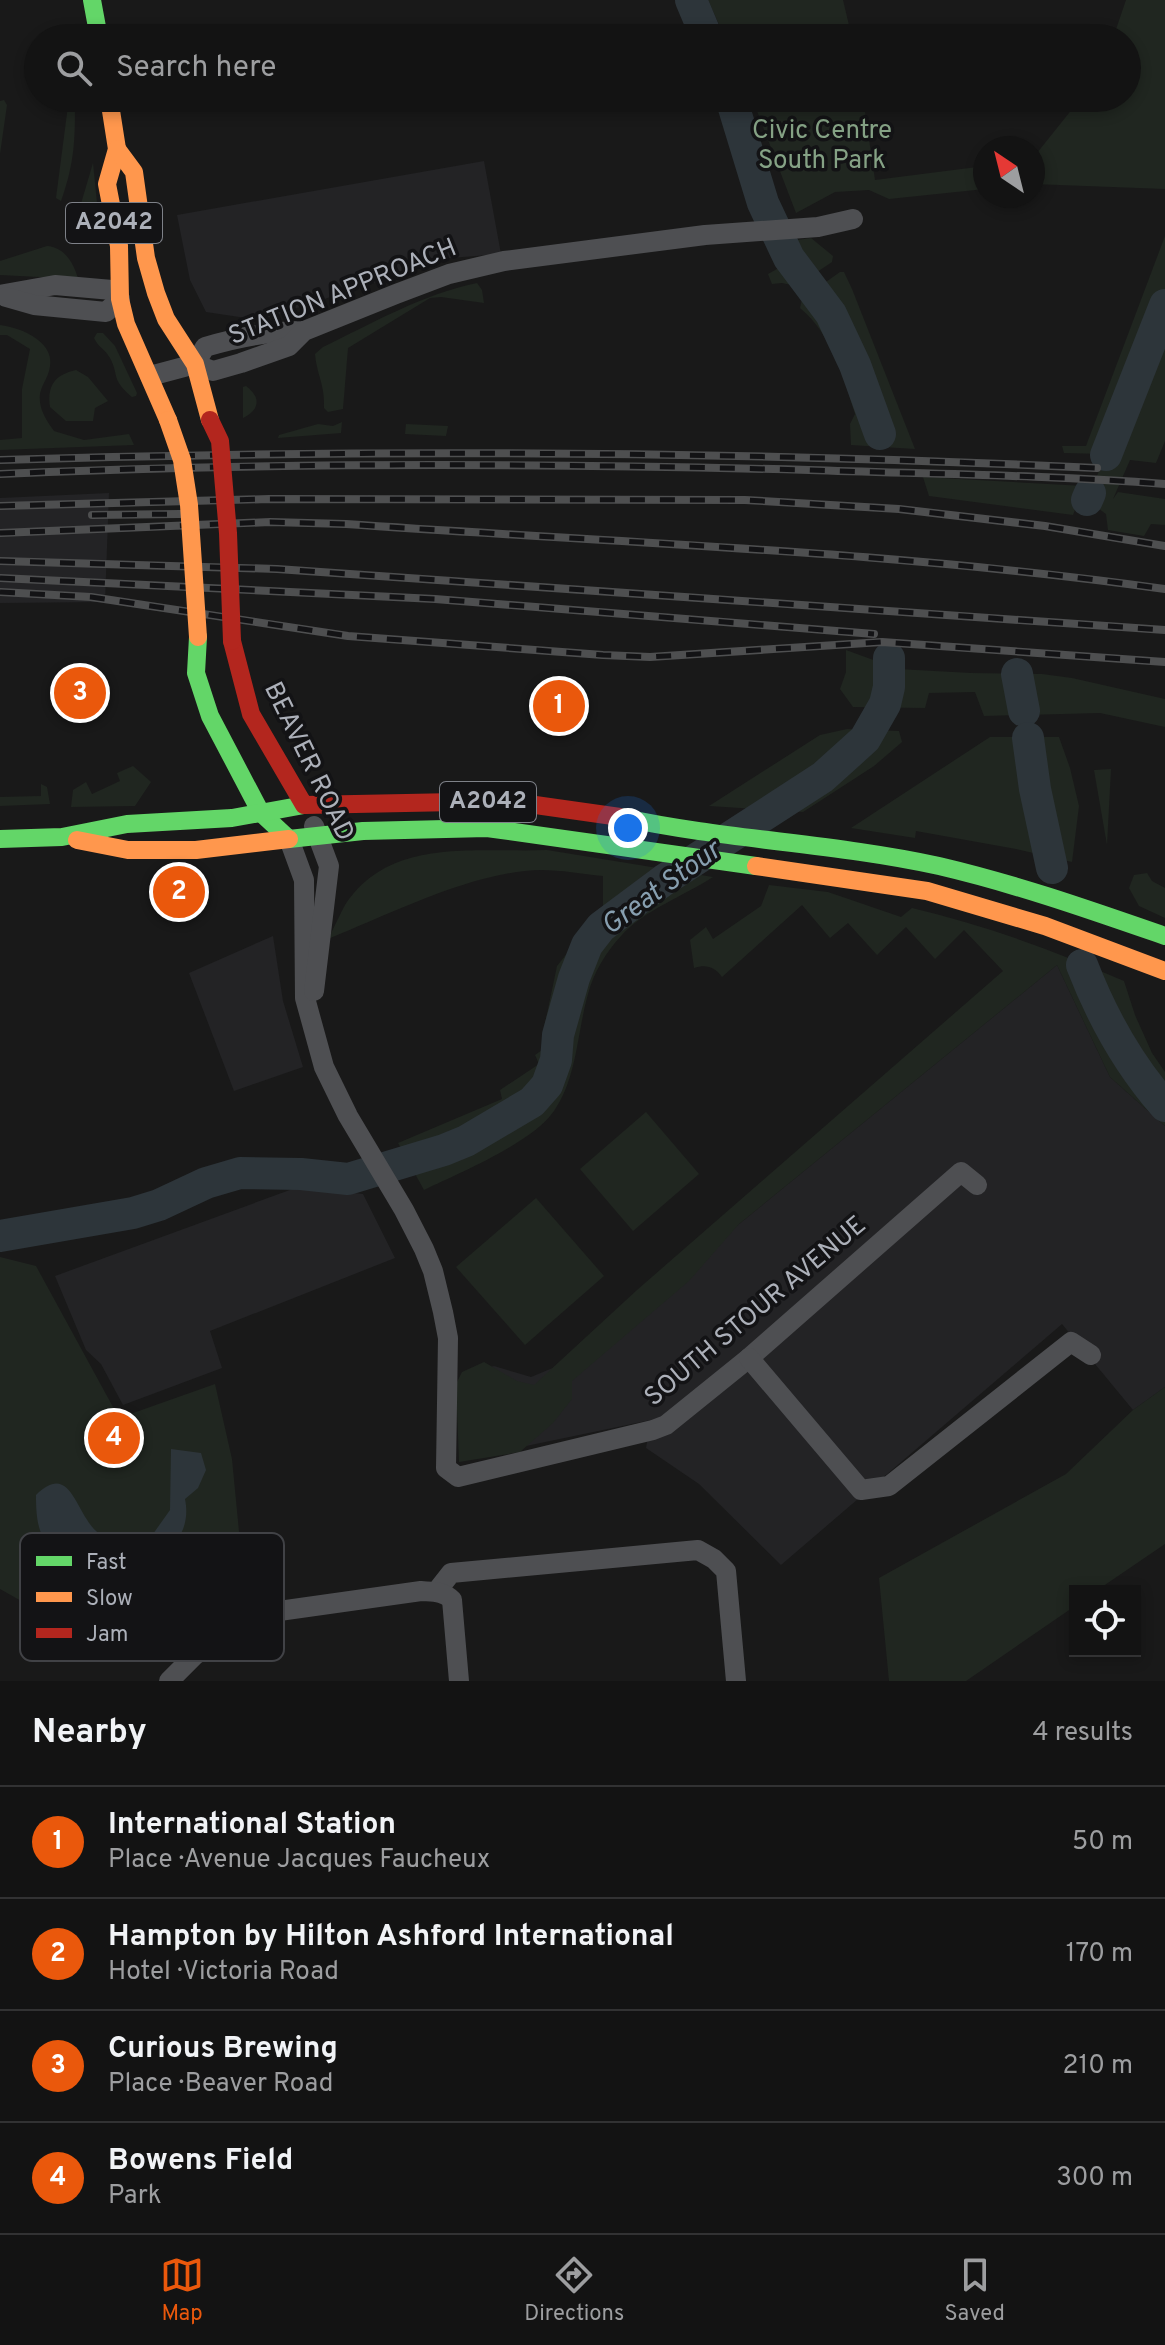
<!DOCTYPE html>
<html lang="en">
<head>
<meta charset="utf-8">
<style>
  body { margin:0; font-family:Overpass,sans-serif; background:#1c1c1c; color:#f1f3f6 }
  .controls { position:absolute; right:24px; bottom:24px; display:grid; overflow:hidden; border-radius:0px; box-shadow:0 4px 12px #0003 }
  .controls button { width:72px; height:72px; display:grid; place-items:center; padding:0; border:0; border-bottom:2px solid #323233; background:#131313; color:#f1f3f6; font:40px sans-serif }
  .compass { position:absolute; left:973px; top:136px; width:72px; height:72px; border-radius:50%; background:#131313; box-shadow:0 4px 12px #0003; rotate:325deg }
  .you { position:absolute; left:628px; top:828px; width:28px; height:28px; margin:-20px; border:6px solid #fff; border-radius:50%; background:#1a73e8; box-shadow:0 0 0 12px #1a73e833 }
  .badge { display:grid; place-items:center; width:52px; height:52px; border-radius:50%; background:#ea580c; color:#fff; font-size:26px; font-weight:700 }
  .pin { position:absolute; translate:-50% -50%; border:4px solid #fff; box-shadow:0 2px 8px #0006 }
  .list { margin:0; padding:0; list-style:none }
  h2 { display:flex; justify-content:space-between; align-items:center; height:104px; margin:0; padding:0 32px; font-size:34px }
  h2 small { font-size:26px; font-weight:400; color:#9d9ea0 }
  .list li { display:grid; grid-template-columns:52px 1fr auto; gap:24px; align-items:center; box-sizing:border-box; height:112px; padding:0 32px; border-top:2px solid #323233 }
  .list b { display:block; font-size:30px; white-space:nowrap }
  .list p { margin:0; font-size:26px; white-space:nowrap; color:#9d9ea0 }
  .list em { font-size:26px; font-style:normal; color:#9d9ea0 }
  .icon { flex:none; width:44px; height:44px; fill:none; stroke:currentColor; stroke-width:2; stroke-linecap:round; stroke-linejoin:round }
  .map { position:relative; flex:none; width:1165px; height:1681px; overflow:hidden }
  .search { position:absolute; background:#131313; box-shadow:0 4px 12px #0003; left:24px; right:24px; top:24px; height:88px; display:flex; align-items:center; gap:20px; box-sizing:border-box; padding:0 28px; border-radius:44px; color:#9d9ea0; font-size:30px }
  .sheet { height:552px; background:#131313 }
  nav { display:flex; justify-content:space-around; align-items:center; box-sizing:border-box; height:112px; border-top:2px solid #323233; background:#131313; font-size:22px; color:#9d9ea0 }
  nav a { display:grid; justify-items:center; gap:4px }
  nav .on { color:#ea580c }
  .map>svg:first-child { display:block }
</style>
</head>
<body>
<div class="map">
<svg width="1165" height="1681" viewBox="0 0 1165 1681">
  <rect width="100%" height="100%" fill="#191919"/>
  <g fill="#232325">
    <polygon points="484,161 501,254 450,258 260,320 206,312 190,280 177,215"/>
    <polygon points="109,493 105,602 0,603 0,498"/>
    <polygon points="273,936 283,1001 303,1067 234,1091 189,973"/>
    <polygon points="1057,965 1110,1077 1165,1126 1165,1387 1133,1410 1062,1324 781,1565 699,1484 646,1448 651,1420 469,1458 471,1373 494,1366 531,1377 572,1360"/>
    <polygon points="298,1187 363,1194 395,1258 210,1331 222,1368 123,1405 101,1364 86,1350 55,1276"/>
  </g>
  <g fill="#202620">
    <polygon points="708,0 843,0 852,38 725,38"/>
    <polygon points="1126,0 1165,0 1165,189 1033,184 1033,158 1081,98 1127,98 1127,38 1113,38"/>
    <path d="M69,98H75C75,139 75,161 61,201L56,198Z"/>
    <polygon points="752,98 863,98 875,180 985,166 985,189 889,199 869,190 835,192 796,213"/>
    <polygon points="4,100 7,105 0,154 0,101"/>
    <polygon points="93,163 100,233 91,227 80,207"/>
    <polygon points="1165,236 1165,295 1102,454 1064,453 1062,446 1086,446"/>
    <polygon points="811,238 833,256 832,262 796,286 782,283 772,284 768,274 777,269 776,251 770,253 769,244"/>
    <path d="M47,246C64,247 74,263 78,279L0,275V261Z"/>
    <path d="M840,272H844L852,289L915,449L851,445L850,424L855,414C844,378 831,333 800,308L802,299Z"/>
    <path d="M477,283L482,290L484,303L441,297L430,298L348,348L343,409L328,412L324,408C325,384 317,376 315,354L323,347C373,323 423,294 477,283Z"/>
    <polygon points="1165,312 1165,441 1156,463 1130,460 1113,499 1118,492 1165,499 1165,525 1151,524 1144,536 1108,530 1106,514 1087,500"/>
    <path d="M0,325C23,328 58,343 49,371C46,382 38,389 40,402C41,412 48,423 54,431L84,440L129,434L134,445L0,450V440L22,438V389L30,349L7,335H0Z"/>
    <path d="M97,333H103L115,346L137,393L136,396L132,397C110,378 120,377 110,358C105,349 98,347 94,338Z"/>
    <path d="M76,370L88,377L108,401L95,408L93,421H66L50,407C47,385 55,375 76,370Z"/>
    <path d="M246,386C262,398 259,410 243,418V387Z"/>
    <polygon points="342,422 341,433 278,438 279,435 318,424 333,426"/>
    <polygon points="406,424 448,426 446,436 405,434"/>
    <polygon points="923,477 1084,486 1073,515 929,496"/>
    <polygon points="846,650 898,669 971,673 1042,674 1072,678 1165,699 1165,727 1100,713 984,716 975,692 929,693 925,708 853,707 840,689 846,672"/>
    <polygon points="847,729 899,731 902,742 874,766 803,812 709,806 820,735"/>
    <polygon points="990,737 1059,737 1070,768 1079,806 1072,862 1016,849 916,831 915,838 851,828"/>
    <polygon points="133,766 151,782 135,806 71,807 73,790 86,782 92,794 120,781 117,773"/>
    <polygon points="1111,769 1107,845 1094,770"/>
    <polygon points="41,784 47,787 50,804 0,806 0,797 41,796"/>
    <path d="M547,850L713,877C684,896 644,910 621,936C606,952 593,974 588,994C577,1033 577,1078 554,1111C532,1143 459,1173 424,1190L398,1143L502,1099L500,1090L539,1064L535,1055L542,1050L543,1033L557,966L603,908V876C582,874 561,870 541,870C474,871 390,914 328,939C334,928 339,916 345,905C390,836 476,853 547,850Z"/>
    <polygon points="1147,873 1152,881 1165,888 1165,918 1139,906 1129,888 1134,875"/>
    <path d="M769,885L828,892L901,917L912,908C985,925 1055,951 1124,981L1135,1015L1152,1053L1165,1072V1126L1110,1077L1057,965L739,1224L689,1281L572,1381V1399L553,1423L520,1452L459,1462L456,1384L462,1372L484,1362L517,1381L534,1385L637,1290L1003,971L964,930L935,959L906,927L877,955L848,923L830,938L802,905L722,977C715,967 706,964 694,968L690,940L706,927L713,939L761,906Z"/>
    <polygon points="646,1112 699,1174 633,1231 580,1169"/>
    <polygon points="536,1198 604,1276 525,1345 456,1267"/>
    <polygon points="0,1257 36,1266 119,1418 215,1384 232,1459 246,1604 62,1624 0,1589"/>
    <polygon points="1165,1387 1165,1544 1096,1591 1075,1591 1075,1606 966,1681 889,1681 879,1578 1066,1474 1133,1410"/>
  </g>
  <path fill="#2d353a" d="M171,1449L201,1453L206,1470L198,1488L185,1499C190,1524 180,1539 164,1557L94,1558L73,1564C41,1546 36,1531 36,1495C76,1456 75,1529 108,1538C122,1542 138,1537 153,1534L170,1510Z"/>
  <g fill="none" stroke-linecap="round" stroke-linejoin="round">
    <g stroke="#2d353a" stroke-width="32">
      <polyline points="691,0 707,38"/>
      <polyline points="731,98 763,203 789,258 831,314 855,365 880,434"/>
      <polyline points="1106,455 1165,305"/>
      <polyline points="1087,500 1090,493"/>
      <polyline points="1017,674 1024,711"/>
      <polyline points="1028,738 1035,789 1052,868"/>
      <path d="M1082,965C1102,1017 1128,1064 1165,1106"/>
      <polyline points="0,1236 133,1213 159,1205 206,1183 240,1173 301,1174 348,1179 444,1150 466,1141 532,1102 547,1085 556,1060 558,1035 574,978 587,945 601,927 664,880 823,777 865,739 885,704 889,687 889,658"/>
    </g>
    <g stroke="#4e4f52" stroke-width="20">
      <polyline points="0,295 55,285 112,290 120,299"/>
      <polyline points="6,297 34,305 106,312 120,299"/>
      <path d="M195,364L205,347C238,337 270,331 304,331"/>
      <polyline points="150,376 195,364 213,371 241,363 289,346 304,331 396,294 449,274 504,261 705,235 818,227 853,219"/>
      <polyline points="289,839 304,880 305,998 324,1067 348,1116 404,1210 424,1249 433,1271 443,1312 448,1338 446,1468 458,1477 653,1430 666,1425 749,1358 961,1172 977,1185"/>
      <polyline points="314,991 329,866 314,826"/>
      <polyline points="749,1358 861,1490 889,1486 1071,1342 1091,1355"/>
      <polyline points="439,1592 440,1587 451,1573 698,1550 714,1559 726,1571 736,1681"/>
      <path d="M169,1681L195,1655L224,1635L272,1612L421,1591C433,1592 444,1591 452,1600L459,1681"/>
    </g>
    <g stroke="#63d668" stroke-width="18">
      <polyline points="92,0 99,38"/>
      <polyline points="198,637 196,673 210,716 261,813 289,839 363,831 487,828 756,866"/>
      <path d="M620,817C725,840 834,843 939,866C1016,884 1090,910 1165,936"/>
      <polyline points="0,839 62,837 127,824 232,818 304,805"/>
    </g>
    <g stroke="#ff974d" stroke-width="18">
      <polyline points="109,98 117,149 107,184 119,246 120,299 126,324 168,420"/>
      <polyline points="117,149 134,172 146,258 156,293 166,319 195,364 210,420"/>
      <polyline points="77,840 128,850 196,850 289,839"/>
      <polyline points="756,866 927,891 1045,926 1165,971"/>
    </g>
    <polyline stroke="#b3261e" stroke-width="18" points="232,641 251,714 304,805 507,801 620,817"/>
    <g stroke="#4e4f50" stroke-width="8">
      <g id="rail">
        <path d="M0,460C366,449 731,451 1097,468"/>
        <path d="M0,474C269,462 539,463 809,470C928,474 1047,475 1165,484"/>
        <polyline points="0,506 269,499 745,500 899,509 1045,526 1165,546"/>
        <polyline points="92,515 180,514"/>
        <path d="M0,533L270,522L346,524C619,543 894,551 1165,589"/>
        <polyline points="0,561 277,569 1165,630"/>
        <polyline points="0,578 435,599 874,634"/>
        <polyline points="0,592 91,597 348,636 603,655 650,657 882,642 1165,662"/>
      </g>
    </g>
    <use href="#rail" stroke="#131315" stroke-width="5" stroke-dasharray="15" stroke-linecap="butt"/>
    <polyline stroke="#ff974d" stroke-width="18" points="168,420 182,460 189,505 198,637"/>
    <polyline stroke="#b3261e" stroke-width="18" points="210,420 220,441 228,533 232,641"/>
  </g>
  <g text-anchor="middle" dominant-baseline="central" stroke-width="7" stroke-linejoin="round" paint-order="stroke">
    <g fill="#131315" stroke="#7e8188" stroke-width="2">
      <rect x="66" y="203" width="96" height="40" rx="6"/>
      <rect x="440" y="782" width="96" height="40" rx="6"/>
    </g>
    <g font-size="24" font-weight="bold" fill="#acb0b9">
      <text x="114" y="223">A2042</text>
      <text x="488" y="802">A2042</text>
    </g>
    <g font-size="26" fill="#85a285" stroke="#131315">
      <text x="822" y="131">Civic Centre<tspan x="822" dy="30">South Park</tspan></text>
    </g>
    <g font-size="26" fill="#acb0b9" stroke="#131315">
      <text transform="translate(343 293) rotate(-22)">STATION APPROACH</text>
      <text transform="translate(308 762) rotate(64)">BEAVER ROAD</text>
      <text transform="translate(756 1312) rotate(-40)">SOUTH STOUR AVENUE</text>
    </g>
    <g font-size="28" font-style="italic" fill="#879fb0" stroke="#131315">
      <text transform="translate(662 889) rotate(-36)">Great Stour</text>
    </g>
  </g>
  <rect x="20" y="1533" width="264" height="128" rx="12" fill="#131315" stroke="#414246" stroke-width="2"/>
  <rect x="36" y="1556" width="36" height="10" fill="#63d668"/>
  <rect x="36" y="1592" width="36" height="10" fill="#ff974d"/>
  <rect x="36" y="1628" width="36" height="10" fill="#b3261e"/>
  <g font-size="22" fill="#acb0b9">
    <text x="86" y="1569">Fast</text>
    <text x="86" y="1605">Slow</text>
    <text x="86" y="1641">Jam</text>
  </g>
</svg>
<div class="controls">
<button><svg class="icon" aria-label="locate" viewBox="0 0 24 24"><circle cx="12" cy="12" r="6"/><path d="M12 2v4M12 18v4M2 12h4M18 12h4"/></svg></button>
</div>
<svg class="compass" viewBox="-18 -18 36 36"><path d="M0-13l5 13h-10z" fill="#e53935"/><path d="M0 13l5-13h-10z" fill="#9d9ea0"/></svg>
<div class="you"></div>
<div class="pin badge" style="left:559px;top:706px">1</div>
<div class="pin badge" style="left:179px;top:892px">2</div>
<div class="pin badge" style="left:80px;top:693px">3</div>
<div class="pin badge" style="left:114px;top:1438px">4</div>
<div class="search"><svg class="icon" aria-label="search" viewBox="0 0 24 24"><circle cx="10" cy="10" r="6"/><path d="M15 15l6 6"/></svg>Search here</div>
</div>
<section class="sheet">
<h2>Nearby<small>4 results</small></h2>
<ul class="list">
<li><span class="badge">1</span><div><b>International Station</b><p>Place · Avenue Jacques Faucheux</p></div><em>50 m</em></li>
<li><span class="badge">2</span><div><b>Hampton by Hilton Ashford International</b><p>Hotel · Victoria Road</p></div><em>170 m</em></li>
<li><span class="badge">3</span><div><b>Curious Brewing</b><p>Place · Beaver Road</p></div><em>210 m</em></li>
<li><span class="badge">4</span><div><b>Bowens Field</b><p>Park</p></div><em>300 m</em></li>
</ul>
</section>
<nav>
<a class="on"><svg class="icon" aria-label="map" viewBox="0 0 24 24"><path d="M3 6l6-2 6 2 6-2v14l-6 2-6-2-6 2zM9 4v14M15 6v14"/></svg>Map</a>
<a><svg class="icon" aria-label="directions" viewBox="0 0 24 24"><path d="M12 3l9 9-9 9-9-9zM9 14v-3h6M13 9l2 2-2 2"/></svg>Directions</a>
<a><svg class="icon" aria-label="saved" viewBox="0 0 24 24"><path d="M7 4h10v16l-5-4-5 4z"/></svg>Saved</a>
</nav>
</body>
</html>
